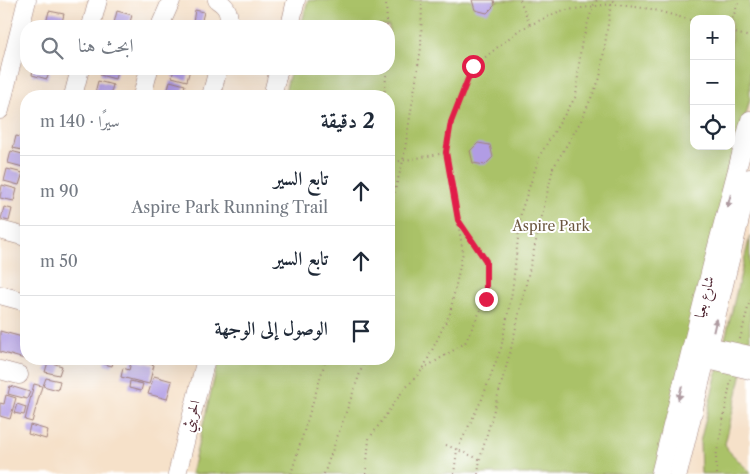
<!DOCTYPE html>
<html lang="ar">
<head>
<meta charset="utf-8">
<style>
  body { margin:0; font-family:"Libre Caslon Text",Amiri,serif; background:#f6f6f7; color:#1f2937; direction:rtl }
  .controls { position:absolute; right:15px; top:15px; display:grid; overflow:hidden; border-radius:10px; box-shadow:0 5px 20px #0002 }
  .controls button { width:45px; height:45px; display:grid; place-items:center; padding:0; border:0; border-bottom:1px solid #e0e1e3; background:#fff; color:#1f2937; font:25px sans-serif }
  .stop { position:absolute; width:15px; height:15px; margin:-11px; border:4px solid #e11d48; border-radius:50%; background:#fff }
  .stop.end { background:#e11d48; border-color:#fff; box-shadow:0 1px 5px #0008 }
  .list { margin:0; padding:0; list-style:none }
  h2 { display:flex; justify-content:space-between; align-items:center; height:65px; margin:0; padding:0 20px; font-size:21px }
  h2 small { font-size:16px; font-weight:400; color:#747a83 }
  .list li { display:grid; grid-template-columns:32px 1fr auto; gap:15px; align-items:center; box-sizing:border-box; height:70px; padding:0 20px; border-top:1px solid #e0e1e3 }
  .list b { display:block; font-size:19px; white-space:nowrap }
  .list p { margin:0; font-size:16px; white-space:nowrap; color:#747a83 }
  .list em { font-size:16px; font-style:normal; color:#747a83 }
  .icon { flex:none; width:28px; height:28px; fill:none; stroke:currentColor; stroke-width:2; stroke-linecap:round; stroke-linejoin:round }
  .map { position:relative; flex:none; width:750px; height:474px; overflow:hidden; direction:ltr }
  .search { position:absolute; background:#fff; box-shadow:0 5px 20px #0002; left:20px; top:20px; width:375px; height:55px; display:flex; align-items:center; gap:12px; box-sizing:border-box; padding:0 18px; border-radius:20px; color:#747a83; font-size:19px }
  .panel { position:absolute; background:#fff; box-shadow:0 5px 20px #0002; left:20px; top:90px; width:375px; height:275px; border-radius:20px; direction:rtl }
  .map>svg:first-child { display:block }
</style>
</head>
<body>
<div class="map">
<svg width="750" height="474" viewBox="0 0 750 474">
  <rect width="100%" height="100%" fill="#fff"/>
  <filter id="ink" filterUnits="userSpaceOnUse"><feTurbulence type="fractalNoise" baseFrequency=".02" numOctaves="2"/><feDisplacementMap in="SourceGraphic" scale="10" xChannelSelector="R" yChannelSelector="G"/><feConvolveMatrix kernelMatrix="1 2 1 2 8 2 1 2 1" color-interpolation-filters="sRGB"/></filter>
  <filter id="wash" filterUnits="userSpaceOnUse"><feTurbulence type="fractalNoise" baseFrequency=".0096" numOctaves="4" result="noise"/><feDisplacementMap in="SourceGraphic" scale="20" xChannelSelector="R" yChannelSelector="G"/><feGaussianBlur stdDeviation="1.12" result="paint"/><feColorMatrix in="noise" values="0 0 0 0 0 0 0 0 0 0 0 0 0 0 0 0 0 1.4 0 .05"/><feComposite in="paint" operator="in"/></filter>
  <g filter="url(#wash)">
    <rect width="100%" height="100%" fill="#f6e1c9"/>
    <g fill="#aac267" stroke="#7a7049" fill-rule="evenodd">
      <path d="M308,0H750V99L657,474H191L219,359H389V96H284L291,69H389V26H301ZM694,19H731V146H694Z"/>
      <polygon points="750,236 750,339 725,444 728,450 750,472 750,474 701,474 700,442"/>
    </g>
    <g id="blocks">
      <g fill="#b19ce4">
        <polygon points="472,0 494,0 495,5 487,13 475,10"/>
        <polygon points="195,10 204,12 201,24 193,22"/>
        <polygon points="49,11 64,14 61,26 46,23"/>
        <polygon points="117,11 132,15 129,26 114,23"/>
        <polygon points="33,69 50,69 47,79 32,75"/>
        <polygon points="102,69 118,69 115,79 100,75"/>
        <polygon points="174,69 190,69 187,81 172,77"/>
        <polygon points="98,81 113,85 110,96 95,93"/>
        <polygon points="170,81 185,85 182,96 167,93"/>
        <polygon points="16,136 26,138 26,151 13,148"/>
        <polygon points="478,143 490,145 493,157 485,165 473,163 470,151"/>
        <polygon points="11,151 26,155 23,167 8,163"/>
        <polygon points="7,169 23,173 19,185 4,181"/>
        <polygon points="2,185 17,189 14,201 0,198"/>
        <polygon points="4,207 12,209 9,221 1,219"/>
        <polygon points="0,331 26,338 26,359 43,359 42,364 0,352"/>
        <polygon points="105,359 114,359 112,366 104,364"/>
        <polygon points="132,359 154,365 149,384 121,377 123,368 129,370"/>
        <polygon points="48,362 62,366 59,375 45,372"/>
        <polygon points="154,376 172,381 167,399 148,394"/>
        <polygon points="46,378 60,381 58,390 43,386"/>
        <polygon points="130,381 143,384 141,391 129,388"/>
        <polygon points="34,384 42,386 32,422 25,420"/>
        <polygon points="10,386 30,392 27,399 8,394"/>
        <polygon points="6,395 16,398 10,419 0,416 0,403 4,404"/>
        <polygon points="17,404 26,407 24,415 14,413"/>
        <polygon points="30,425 48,430 46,439 28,434"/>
      </g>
    </g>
  </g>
  <g filter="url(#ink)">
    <use href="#blocks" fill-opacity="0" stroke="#a0807a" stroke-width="1"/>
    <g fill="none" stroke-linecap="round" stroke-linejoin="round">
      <g stroke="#a0807a" stroke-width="19">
        <g id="minor">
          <path d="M217,0C228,7 230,14 228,26"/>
          <polyline points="91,26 98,0"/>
          <polyline points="160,26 171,1"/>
          <polyline points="290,26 296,0"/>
          <polyline points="73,96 80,69"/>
          <polyline points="142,96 149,69"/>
          <polyline points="211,96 218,69"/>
          <polyline points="272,96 279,69"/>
          <polyline points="0,110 27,0"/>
          <polyline points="0,230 26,237"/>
          <polyline points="0,295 26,302"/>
          <polyline points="699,344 750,355"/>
          <polyline points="695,357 750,370"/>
          <polyline points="0,370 19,375"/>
          <polyline points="177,474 206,359"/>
          <polyline points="660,474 712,265 750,120"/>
          <polyline points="678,474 750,178"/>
        </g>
      </g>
      <g stroke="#a0807a" stroke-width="2" stroke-dasharray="1 4" stroke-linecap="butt">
        <polyline points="386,0 387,26"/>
        <polyline points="520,0 530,25"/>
        <polyline points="731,23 739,0"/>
        <polyline points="731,32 750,37"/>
        <polyline points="384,96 387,69"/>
        <polyline points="389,163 445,153"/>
        <polyline points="389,212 403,161 421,48 422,0"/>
        <polyline points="740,339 750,300"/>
        <polyline points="423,369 465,343 486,299 486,261 458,221"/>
        <polyline points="446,445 479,459"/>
        <polyline points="291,474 326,359"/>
        <polyline points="324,474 365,359"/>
        <polyline points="366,474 369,439 402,392 423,369 450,313 463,252 446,152 451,122 473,67 519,30 560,11 611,4 651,9 694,21"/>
        <polyline points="454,474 457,450 482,399 501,348 512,292 521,212 540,155 576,96 581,45 593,6 597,0"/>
        <polyline points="478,474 480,459 510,353 553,168 581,121 600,78 611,4 614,0"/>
        <polyline points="717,474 716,457 731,380"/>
      </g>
      <use href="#minor" stroke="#fff" stroke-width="18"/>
    </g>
    <defs><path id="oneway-solid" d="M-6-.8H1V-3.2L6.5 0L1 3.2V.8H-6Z" transform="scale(1.25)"/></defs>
    <g fill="#ae9aa0">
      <use href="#oneway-solid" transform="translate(729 201) rotate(105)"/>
      <use href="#oneway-solid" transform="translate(715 325) rotate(-77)"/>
      <use href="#oneway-solid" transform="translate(680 393) rotate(104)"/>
    </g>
  </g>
  <g fill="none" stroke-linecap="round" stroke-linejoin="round" filter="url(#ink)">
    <polyline stroke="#e11d48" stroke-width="6" points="473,66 451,122 446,152 458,220 486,261 486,299"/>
  </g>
  <g text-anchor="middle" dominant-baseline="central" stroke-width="4" stroke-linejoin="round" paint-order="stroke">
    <g font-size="14" fill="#6c5840" stroke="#fff">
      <text x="551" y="226">Aspire Park</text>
    </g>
    <g font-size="14" fill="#4a1f2b" stroke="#fff">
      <text transform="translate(704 297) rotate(-76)">شارع بعيا</text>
      <text transform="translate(191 416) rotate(-76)">الحريثي</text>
    </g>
  </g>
</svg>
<div class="controls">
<button>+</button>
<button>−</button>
<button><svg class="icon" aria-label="locate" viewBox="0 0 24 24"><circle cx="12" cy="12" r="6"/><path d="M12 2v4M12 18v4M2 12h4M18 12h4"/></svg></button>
</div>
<div class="stop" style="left:473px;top:66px"></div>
<div class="stop end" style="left:486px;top:299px"></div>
<div class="search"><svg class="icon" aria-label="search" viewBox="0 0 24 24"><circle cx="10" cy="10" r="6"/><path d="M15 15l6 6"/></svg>ابحث هنا</div>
<section class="panel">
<h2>2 دقيقة<small>سيرًا · 140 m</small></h2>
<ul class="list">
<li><svg class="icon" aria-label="ahead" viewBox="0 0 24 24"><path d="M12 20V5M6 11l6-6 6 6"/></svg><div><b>تابع السير</b><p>Aspire Park Running Trail</p></div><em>90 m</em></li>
<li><svg class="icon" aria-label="ahead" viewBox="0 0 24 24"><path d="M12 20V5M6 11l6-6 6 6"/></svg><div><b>تابع السير</b></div><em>50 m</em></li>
<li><svg class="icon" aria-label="arrive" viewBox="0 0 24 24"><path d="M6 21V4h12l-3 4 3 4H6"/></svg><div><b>الوصول إلى الوجهة</b></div></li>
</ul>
</section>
</div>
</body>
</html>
